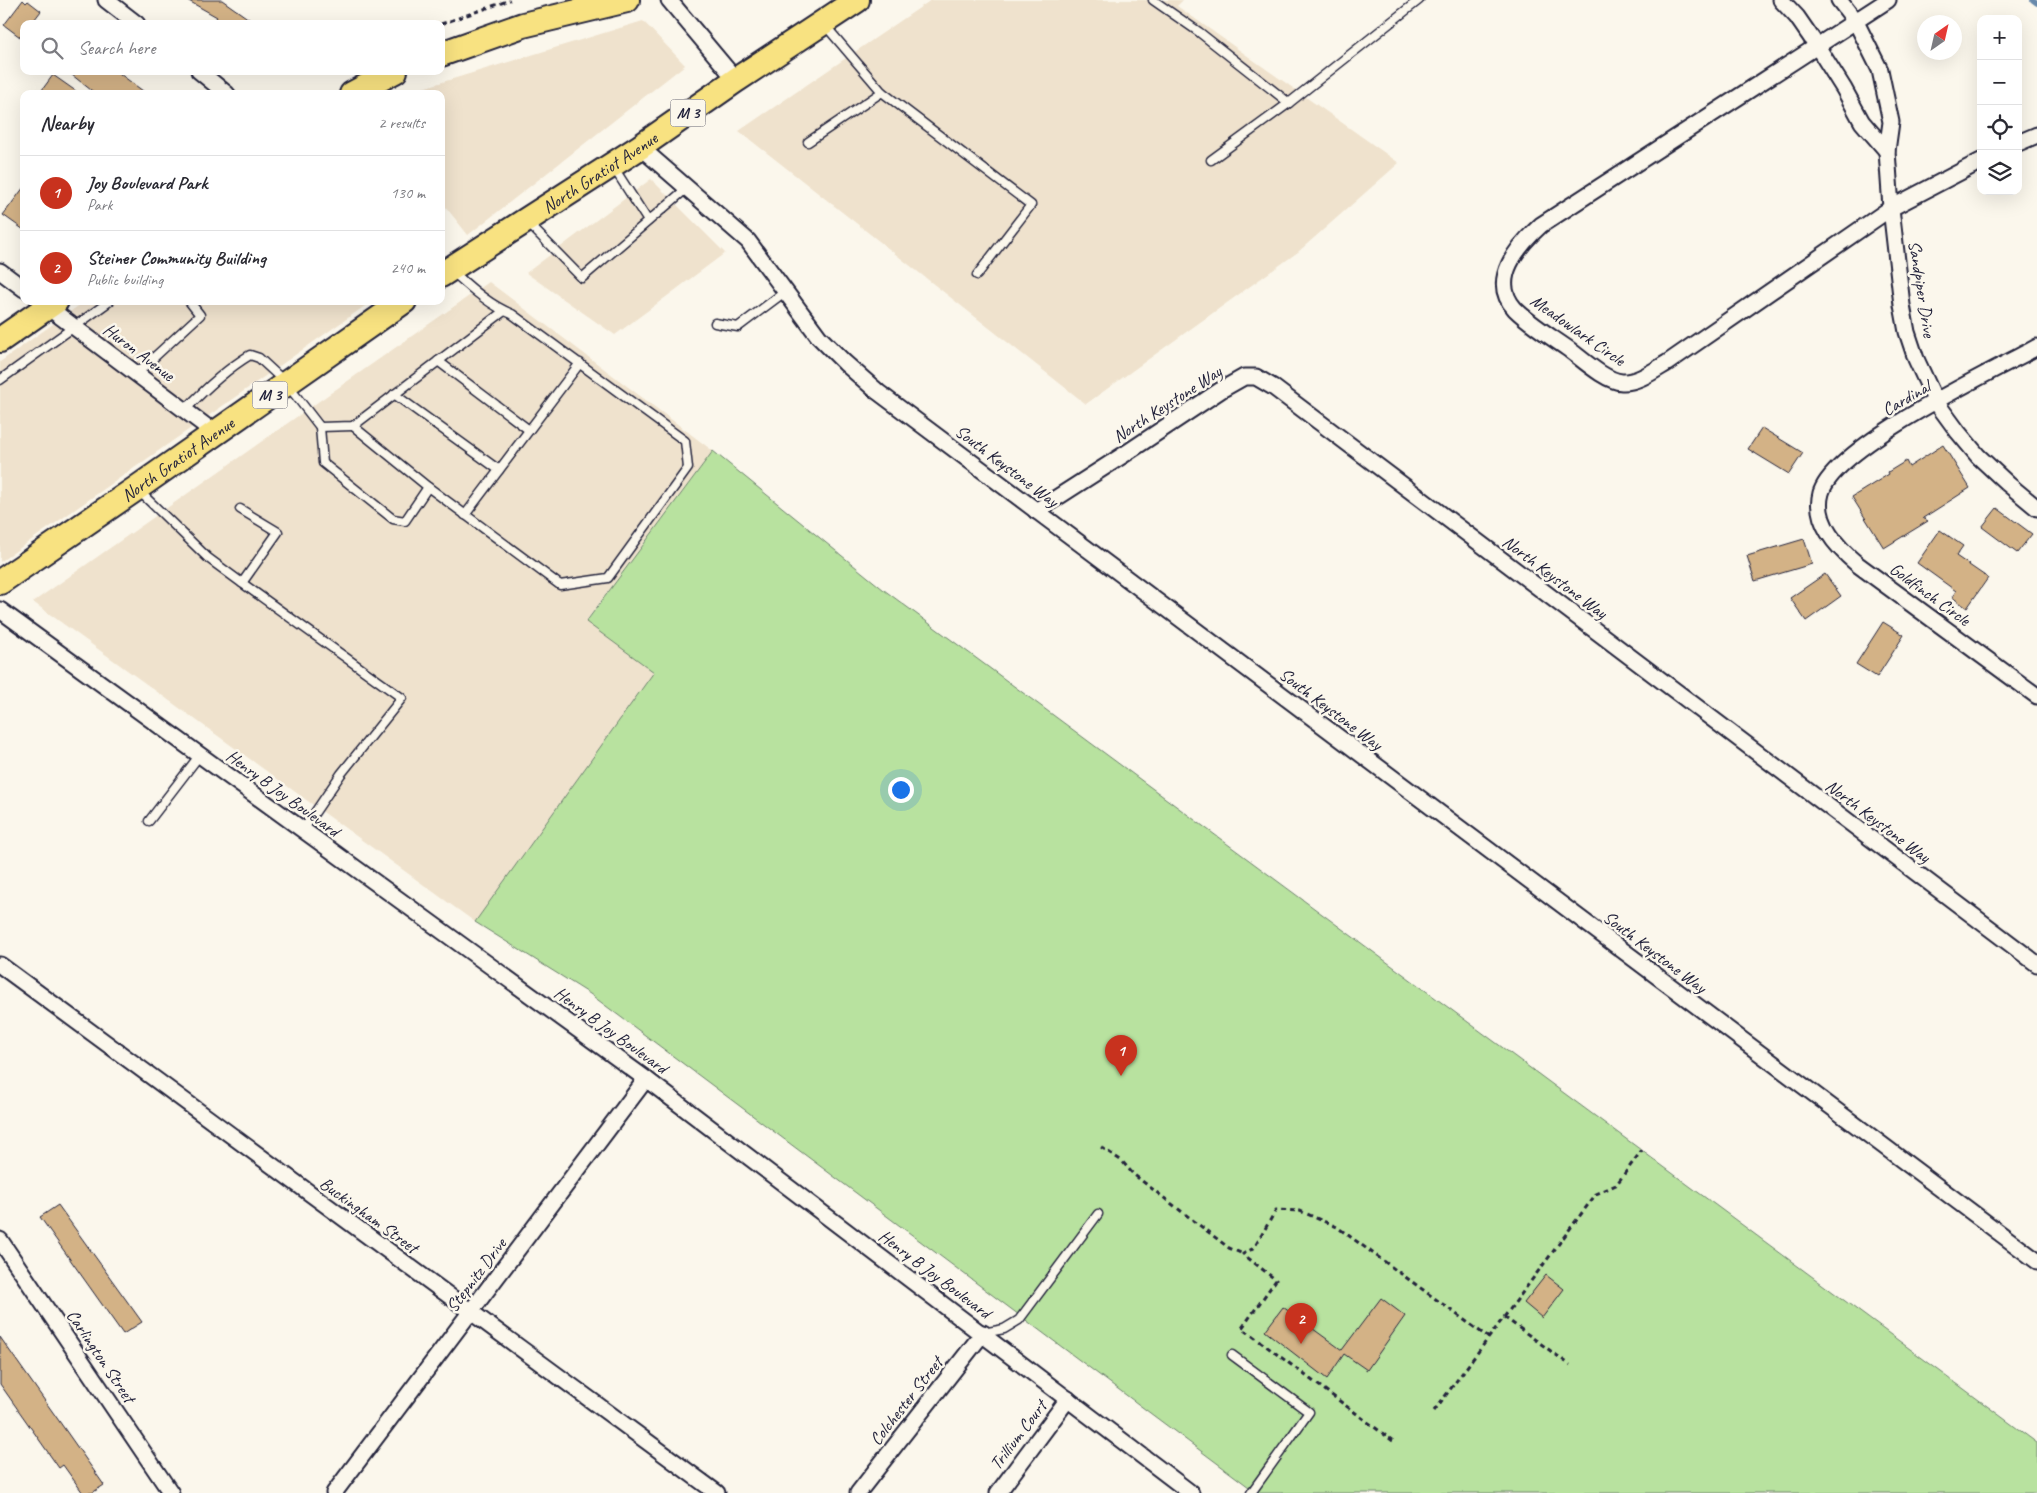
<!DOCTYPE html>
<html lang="en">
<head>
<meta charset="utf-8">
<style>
  body { margin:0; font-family:Caveat,sans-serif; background:#f2f2f3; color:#2b2b33 }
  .controls { position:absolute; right:15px; top:15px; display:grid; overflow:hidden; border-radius:10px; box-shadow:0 5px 20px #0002 }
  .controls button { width:45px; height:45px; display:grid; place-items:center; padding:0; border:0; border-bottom:1px solid #e1e1e2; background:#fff; color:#2b2b33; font:25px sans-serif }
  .compass { position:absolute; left:1917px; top:15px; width:45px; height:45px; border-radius:50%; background:#fff; box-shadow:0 5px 20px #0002; rotate:34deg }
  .you { position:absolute; left:900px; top:789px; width:18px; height:18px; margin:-12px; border:4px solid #fff; border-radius:50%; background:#1a73e8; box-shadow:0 0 0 8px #1a73e833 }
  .badge { display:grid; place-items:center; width:32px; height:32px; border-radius:50%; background:#c8321e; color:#fff; font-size:16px; font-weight:700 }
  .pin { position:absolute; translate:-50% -41px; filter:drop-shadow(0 1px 2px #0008) }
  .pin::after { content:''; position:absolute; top:26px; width:18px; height:15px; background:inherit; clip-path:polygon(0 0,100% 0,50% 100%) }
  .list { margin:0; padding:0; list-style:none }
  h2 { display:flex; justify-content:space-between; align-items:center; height:65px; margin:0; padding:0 20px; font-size:21px }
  h2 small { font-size:16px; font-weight:400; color:#7c7c81 }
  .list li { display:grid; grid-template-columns:32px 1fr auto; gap:15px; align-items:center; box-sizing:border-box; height:75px; padding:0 20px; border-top:1px solid #e1e1e2 }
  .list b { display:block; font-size:19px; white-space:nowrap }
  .list p { margin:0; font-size:16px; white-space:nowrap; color:#7c7c81 }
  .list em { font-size:16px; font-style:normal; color:#7c7c81 }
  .icon { flex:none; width:28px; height:28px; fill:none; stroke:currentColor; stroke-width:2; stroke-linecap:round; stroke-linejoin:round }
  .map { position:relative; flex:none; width:2037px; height:1493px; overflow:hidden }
  .search { position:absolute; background:#fff; box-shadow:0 5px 20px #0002; left:20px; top:20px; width:425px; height:55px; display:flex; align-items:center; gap:12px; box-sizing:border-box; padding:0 18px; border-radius:10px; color:#7c7c81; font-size:19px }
  .panel { position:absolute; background:#fff; box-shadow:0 5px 20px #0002; left:20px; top:90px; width:425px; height:215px; border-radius:10px }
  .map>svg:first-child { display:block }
</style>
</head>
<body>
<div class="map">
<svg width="2037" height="1493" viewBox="0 0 2037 1493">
  <rect width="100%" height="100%" fill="#fbf7ec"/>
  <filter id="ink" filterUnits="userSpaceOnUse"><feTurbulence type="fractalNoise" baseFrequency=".02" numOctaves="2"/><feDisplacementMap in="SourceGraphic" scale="10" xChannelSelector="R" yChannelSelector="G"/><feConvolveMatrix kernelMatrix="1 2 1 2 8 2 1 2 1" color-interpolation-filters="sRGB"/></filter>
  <g filter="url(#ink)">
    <g fill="#efe2cd">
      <polygon points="931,0 1183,0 1177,6 1399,163 1298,252 1086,404 739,131"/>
      <polygon points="643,21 685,65 468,235 441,201 441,94 403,94"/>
      <polygon points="651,179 725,253 615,335 526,273"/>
      <polygon points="489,282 713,451 586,621 654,672 475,922 33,602"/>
      <polygon points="85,301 372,301 0,562 0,362"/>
    </g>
    <polygon fill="#b8e29f" stroke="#6d826d" points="713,451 884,590 2037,1443 2037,1493 1257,1493 590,994 475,922 654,672 586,622"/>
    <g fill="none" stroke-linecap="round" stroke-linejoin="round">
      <polyline stroke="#6789ab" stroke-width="5.5" points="2033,0 2037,3"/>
    </g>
    <g fill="#d3b286" stroke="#22223b">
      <polygon points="23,0 26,3 28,1 41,11 31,24 24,24 24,40 4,25"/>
      <polygon points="187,0 222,0 256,24 212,24 217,17"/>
      <polygon points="67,71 116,71 147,94 96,94"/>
      <polygon points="53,75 80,94 39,94"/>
      <polygon points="24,187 24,230 3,215"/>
      <polygon points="1762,428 1803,453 1789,474 1748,449"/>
      <polygon points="1943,445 1970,488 1923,518 1928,521 1884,548 1852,497 1889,474 1888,472 1906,461 1909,467"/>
      <polygon points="1997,508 2032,534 2017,553 1982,527"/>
      <polygon points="1940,530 1963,546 1956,556 1988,578 1967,608 1952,597 1956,591 1917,563"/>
      <polygon points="1804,539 1812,564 1755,581 1747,556"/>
      <polygon points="1825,574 1841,596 1806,621 1790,598"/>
      <polygon points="1883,622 1904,635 1877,677 1856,664"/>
      <polygon points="58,1205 142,1322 123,1334 40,1217"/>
      <polygon points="1546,1275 1564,1289 1542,1318 1524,1303"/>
      <polygon points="1381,1298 1405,1316 1367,1370 1344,1354 1327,1379 1265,1331 1283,1307 1342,1350"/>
      <polygon points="0,1337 104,1485 92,1493 83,1493 63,1465 59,1468 0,1384"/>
    </g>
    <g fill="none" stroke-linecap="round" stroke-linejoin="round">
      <g stroke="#22223b" stroke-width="11">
        <g id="service">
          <polyline points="1153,0 1199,32 1289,103 1419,0"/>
          <polyline points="824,24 882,92 1031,205 977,275"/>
          <polyline points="808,142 882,92"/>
          <polyline points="1211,160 1289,103"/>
          <polyline points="614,168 648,221"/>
          <polyline points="528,223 582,278 687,188"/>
          <polyline points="715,323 738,327 786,291"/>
          <polyline points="438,361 529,430"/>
          <polyline points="136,374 200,315 189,301"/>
          <polyline points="0,380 110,301"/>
          <polyline points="394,394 499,470"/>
          <path d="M185,410C205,389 225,370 250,355L259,358L286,383L320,427L323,463L393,519L405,521L428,487"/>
          <path d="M353,426L428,487L560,585L608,578L688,468L685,441L512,314C489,305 470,287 452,271"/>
          <polyline points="320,427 353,426 504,311"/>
          <polyline points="138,490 208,558 242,583 278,532 240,509"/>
          <polyline points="465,515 580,363"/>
          <polyline points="242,583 402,698 341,774 303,830"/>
          <polyline points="149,821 199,756"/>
          <polyline points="983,1333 1004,1329 1019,1320 1098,1214"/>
          <polyline points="1232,1355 1309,1412 1251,1493"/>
        </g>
      </g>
      <g stroke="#22223b" stroke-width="19">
        <g id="minor">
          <polyline points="106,0 137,24"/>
          <polyline points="669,0 736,80"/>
          <polyline points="1781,0 1797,17 1817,46 1844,89 1862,122 1887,151"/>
          <polyline points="1839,0 1856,22 1880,70 1891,122 1887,151 1891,208 1902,305 1907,332 1916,359 1936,402 1958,432 1978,456 2008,484 2037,508"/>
          <path d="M1888,0L1541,225C1519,245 1488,280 1515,309C1530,324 1550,336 1567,348C1581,358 1605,381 1622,382C1637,383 1655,370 1667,363L1891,208L1981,161"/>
          <polyline points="199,71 227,94"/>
          <polyline points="2018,143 2037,135"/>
          <polyline points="640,147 748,241 819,337 845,363 878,392 2037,1261"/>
          <polyline points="0,271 24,289"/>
          <polyline points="41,302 215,433"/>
          <path d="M2037,347C1991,372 1835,446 1821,493C1813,522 1838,548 1857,564L2037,696"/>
          <polyline points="1036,511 1128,452 1221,390 1244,377 1256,377 1273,387 2037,964"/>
          <polyline points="0,610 646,1079 1191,1493"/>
          <polyline points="0,965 717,1493"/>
          <polyline points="0,1240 171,1493"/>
          <polyline points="334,1493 646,1079"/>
          <polyline points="858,1493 983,1333"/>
          <polyline points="998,1493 1068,1399"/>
        </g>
      </g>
      <g stroke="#22223b" stroke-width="28">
        <g id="primary">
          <polyline points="441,54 523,25 627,0"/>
          <polyline points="352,94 395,71"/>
          <path id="s1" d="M441,275L640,147L736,80L857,0"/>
          <polyline points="0,340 56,301"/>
          <path id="s2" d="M0,582L137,488L404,301"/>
        </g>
      </g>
      <g stroke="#22223b" stroke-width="3" stroke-dasharray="5 4" stroke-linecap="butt">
        <polyline points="441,24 510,0"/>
        <polyline points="1101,1147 1122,1161 1133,1174 1229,1248 1243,1254"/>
        <polyline points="1504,1317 1570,1365"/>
        <polyline points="1434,1411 1596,1194 1616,1185 1642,1150"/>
        <polyline points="1393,1441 1242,1328 1276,1280 1243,1254 1254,1248 1276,1210 1300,1211 1337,1227 1489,1338"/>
      </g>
      <use href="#service" stroke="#fbf7ec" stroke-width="8"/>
      <use href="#minor" stroke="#fbf7ec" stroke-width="15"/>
      <use href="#primary" stroke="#f8e281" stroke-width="24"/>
    </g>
  </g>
  <g text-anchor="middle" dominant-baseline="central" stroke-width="5" stroke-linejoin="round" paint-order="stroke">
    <g fill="#fbf7ec" stroke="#636270" stroke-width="1">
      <rect x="670.5" y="99.5" width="35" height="27" rx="4"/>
      <rect x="252.5" y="381.5" width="35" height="27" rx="4"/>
    </g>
    <g font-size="16" font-weight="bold" fill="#22223b">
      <text x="688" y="113">M 3</text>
      <text x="270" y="395">M 3</text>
    </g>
    <g font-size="18" fill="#22223b" stroke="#fbf7ec">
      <text stroke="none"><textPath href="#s1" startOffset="189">North Gratiot Avenue</textPath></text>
      <text transform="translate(1922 289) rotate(81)">Sandpiper Drive</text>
      <text transform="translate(1578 330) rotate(35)">Meadowlark Circle</text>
      <text transform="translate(139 352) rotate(37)">Huron Avenue</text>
      <text transform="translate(1906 398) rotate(-30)">Cardinal</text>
      <text transform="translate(1167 404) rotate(-33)">North Keystone Way</text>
      <text stroke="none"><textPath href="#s2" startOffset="216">North Gratiot Avenue</textPath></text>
      <text transform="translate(1007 466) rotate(37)">South Keystone Way</text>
      <text transform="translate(1555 577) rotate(37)">North Keystone Way</text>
      <text transform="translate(1930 594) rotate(36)">Goldfinch Circle</text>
      <text transform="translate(1331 709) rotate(37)">South Keystone Way</text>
      <text transform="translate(283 793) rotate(36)">Henry B Joy Boulevard</text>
      <text transform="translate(1878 821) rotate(37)">North Keystone Way</text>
      <text transform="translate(1655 952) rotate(37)">South Keystone Way</text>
      <text transform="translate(611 1030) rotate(36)">Henry B Joy Boulevard</text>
      <text transform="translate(369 1215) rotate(36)">Buckingham Street</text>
      <text transform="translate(935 1274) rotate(37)">Henry B Joy Boulevard</text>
      <text transform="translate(476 1275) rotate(-53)">Stepnitz Drive</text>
      <text transform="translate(101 1356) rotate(56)">Carlington Street</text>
      <text transform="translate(906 1401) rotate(-52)">Colchester Street</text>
      <text transform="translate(1018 1435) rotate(-53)">Trillium Court</text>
    </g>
  </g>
</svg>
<div class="controls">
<button>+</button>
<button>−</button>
<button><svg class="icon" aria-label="locate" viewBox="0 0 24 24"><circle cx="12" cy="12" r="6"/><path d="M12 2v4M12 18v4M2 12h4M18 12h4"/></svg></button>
<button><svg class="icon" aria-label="layers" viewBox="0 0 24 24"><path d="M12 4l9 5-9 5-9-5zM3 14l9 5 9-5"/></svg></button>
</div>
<svg class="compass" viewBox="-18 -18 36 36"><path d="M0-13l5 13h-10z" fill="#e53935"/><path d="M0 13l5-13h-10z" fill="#7c7c81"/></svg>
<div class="you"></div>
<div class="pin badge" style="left:1121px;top:1076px">1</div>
<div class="pin badge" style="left:1301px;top:1344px">2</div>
<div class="search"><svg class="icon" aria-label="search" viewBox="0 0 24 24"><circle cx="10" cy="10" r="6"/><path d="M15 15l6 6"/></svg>Search here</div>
<section class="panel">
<h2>Nearby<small>2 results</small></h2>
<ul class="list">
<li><span class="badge">1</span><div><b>Joy Boulevard Park</b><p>Park</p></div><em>130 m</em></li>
<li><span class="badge">2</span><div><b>Steiner Community Building</b><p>Public building</p></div><em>240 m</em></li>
</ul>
</section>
</div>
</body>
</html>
